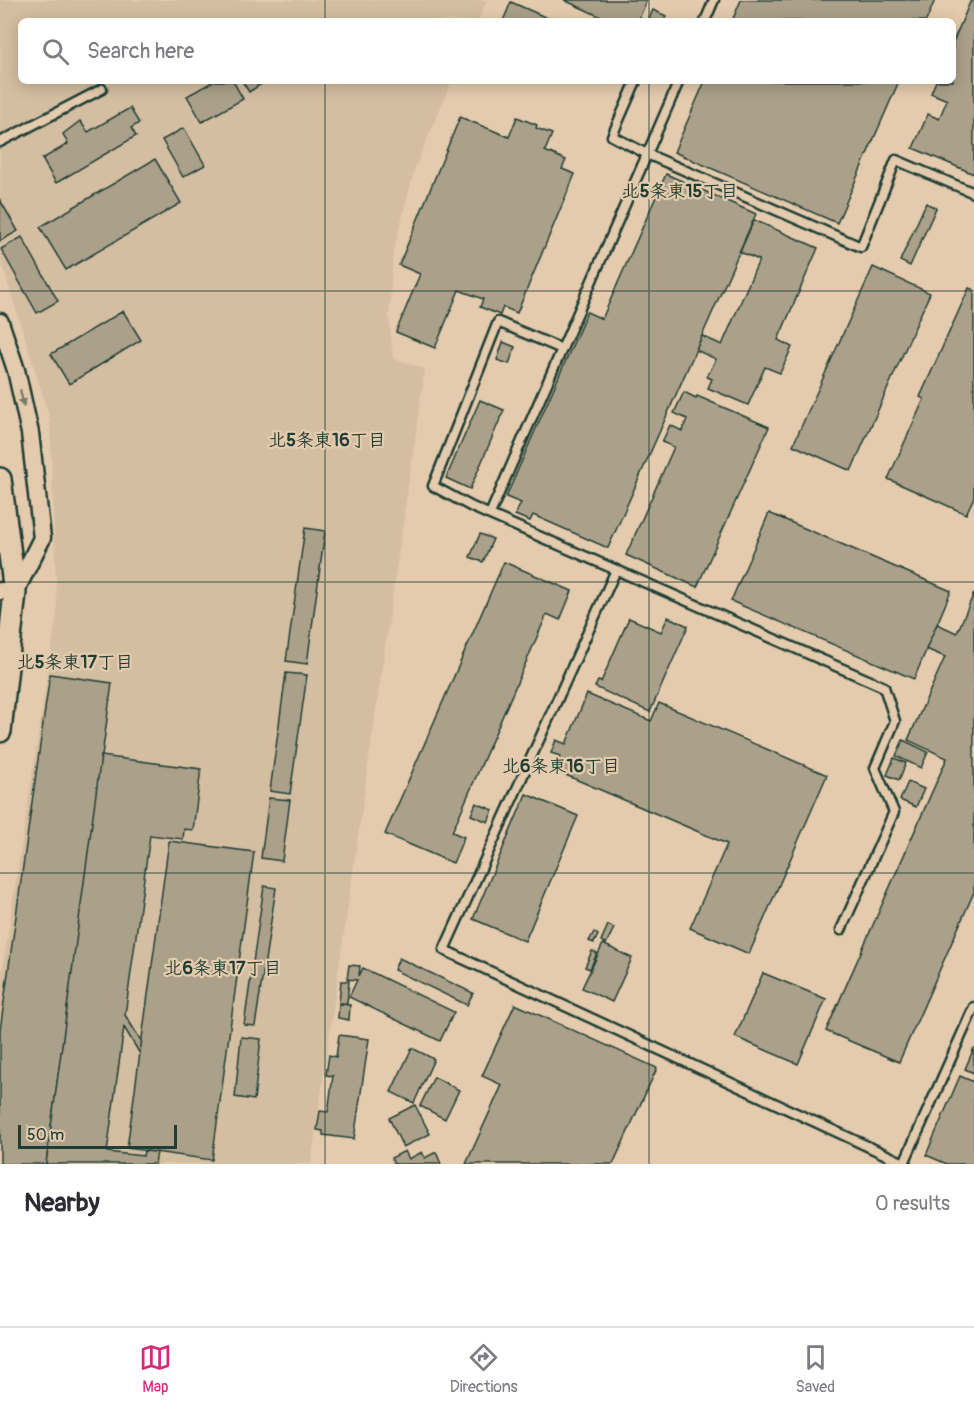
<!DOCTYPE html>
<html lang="en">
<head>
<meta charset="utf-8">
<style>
  body { margin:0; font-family:Pangolin,"Klee One",sans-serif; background:#f7f7f7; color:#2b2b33 }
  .scale { position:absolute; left:18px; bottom:15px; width:159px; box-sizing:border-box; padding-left:6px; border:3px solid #1f3d34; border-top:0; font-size:16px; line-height:21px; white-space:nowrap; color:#1f3d34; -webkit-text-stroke:4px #e5cbad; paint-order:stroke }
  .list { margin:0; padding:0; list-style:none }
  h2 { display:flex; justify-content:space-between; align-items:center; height:78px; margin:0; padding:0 24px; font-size:26px }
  h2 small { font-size:20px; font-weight:400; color:#7c7c81 }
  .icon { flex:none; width:33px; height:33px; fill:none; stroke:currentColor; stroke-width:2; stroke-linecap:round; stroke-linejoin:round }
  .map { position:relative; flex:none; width:974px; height:1164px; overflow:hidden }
  .search { position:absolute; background:#fff; box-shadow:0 3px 15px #0003; left:18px; right:18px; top:18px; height:66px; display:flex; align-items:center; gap:15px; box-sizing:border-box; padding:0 21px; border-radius:9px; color:#7c7c81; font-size:22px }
  .sheet { height:162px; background:#fff }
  nav { display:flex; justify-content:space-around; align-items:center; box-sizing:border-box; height:84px; border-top:2px solid #e1e1e2; background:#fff; font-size:16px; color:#7c7c81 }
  nav a { display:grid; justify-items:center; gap:3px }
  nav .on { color:#db2777 }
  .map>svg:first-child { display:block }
</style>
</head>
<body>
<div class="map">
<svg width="974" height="1164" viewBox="0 0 974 1164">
  <rect width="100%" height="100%" fill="#e5cbad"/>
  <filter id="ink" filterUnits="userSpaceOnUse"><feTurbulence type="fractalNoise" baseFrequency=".0167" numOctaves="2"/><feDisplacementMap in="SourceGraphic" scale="12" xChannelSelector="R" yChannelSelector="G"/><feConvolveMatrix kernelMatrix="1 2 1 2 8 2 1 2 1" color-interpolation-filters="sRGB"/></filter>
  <g filter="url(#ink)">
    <polygon fill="#d4bea2" points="0,0 487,0 478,21 21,21 21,81 452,81 415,168 393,253 389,317 393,358 425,369 311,1164 0,1164 0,986 57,612 50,419 0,258"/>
    <g fill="#aba18a" stroke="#1f3d34" stroke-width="1.5">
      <polygon points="564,0 647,0 638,21 610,21"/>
      <polygon points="741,0 935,0 926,21 732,21"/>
      <polygon points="971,0 974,0 974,174 913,148 928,114 939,119 947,100 931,93 936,81 953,81 953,42"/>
      <polygon points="511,2 554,21 503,21"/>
      <polygon points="653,10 666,16 664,21 648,21"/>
      <polygon points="214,81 233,81 243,99 202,122 187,96"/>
      <polygon points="242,81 266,81 249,92"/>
      <polygon points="705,81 899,81 837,223 674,152"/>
      <polygon points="130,108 139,123 131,128 136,136 56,183 42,159 68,144 63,134 80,121 88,132"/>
      <polygon points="460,117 509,137 517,117 537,125 536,128 552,134 545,151 566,160 562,169 575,174 517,313 503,307 500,315 480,307 483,299 459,290 435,348 396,332 420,274 399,265"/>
      <polygon points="184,128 205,165 183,177 162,140"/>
      <polygon points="155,159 181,203 66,270 40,227"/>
      <polygon points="666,174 756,214 608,548 533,515 530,521 515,515 521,503 506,497 587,312 602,319"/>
      <polygon points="0,200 18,231 0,241"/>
      <polygon points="926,203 936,208 910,266 900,261"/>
      <polygon points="754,220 818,248 778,340 792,347 780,373 765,367 748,405 708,388 712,379 707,377 716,359 696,350 702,336 722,345 759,260 740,252"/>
      <polygon points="22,237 58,301 37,313 1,249"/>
      <polygon points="873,267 930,293 851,471 793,445"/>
      <polygon points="969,288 974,290 974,497 966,514 888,479 924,399 920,397"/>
      <polygon points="123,311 141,340 69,384 51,354"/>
      <polygon points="503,342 515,347 509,364 497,360"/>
      <polygon points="684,392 696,398 697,396 769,427 697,587 626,555 674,447 662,442 670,425 682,431 687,419 674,413"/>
      <polygon points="480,400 504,410 470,489 446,478"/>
      <polygon points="769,513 951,591 914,679 731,601"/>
      <polygon points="305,528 325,531 307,664 286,661"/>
      <polygon points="480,534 493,539 483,562 470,557"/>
      <polygon points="504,562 572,591 560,620 547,614 452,832 464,837 453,863 385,834"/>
      <polygon points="974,593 974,892 899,1062 826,1031 947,758 908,740 945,657 926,649 937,624 957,633"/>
      <polygon points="668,617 688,626 650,712 595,687 598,681 601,682 629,618 661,632"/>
      <polygon points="286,673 307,675 290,794 270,791"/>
      <polygon points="50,674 112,683 46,1164 0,1164 0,1030"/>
      <polygon points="587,694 651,721 659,703 827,775 749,954 690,928 727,844 554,770 560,756 551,753 556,740 566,744"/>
      <polygon points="903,740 928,752 921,768 896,756"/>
      <polygon points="101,756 201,769 193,830 184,829 183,839 150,835 125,1015 142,1042 140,1054 124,1027 107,1152 143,1156 144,1151 157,1152 155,1164 46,1164"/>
      <polygon points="894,758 906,763 899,780 887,775"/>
      <polygon points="908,782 924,789 916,807 900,800"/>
      <polygon points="526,794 578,816 525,941 473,919"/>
      <polygon points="269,798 290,800 282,861 261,858"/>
      <polygon points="476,803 493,810 488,822 471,815"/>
      <polygon points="169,841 254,852 212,1160 127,1148"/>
      <polygon points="264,886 276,888 255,1026 244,1025"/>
      <polygon points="608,925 614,928 606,944 601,941"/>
      <polygon points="594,932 598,935 594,943 589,941"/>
      <polygon points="603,944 632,958 612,1002 582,988"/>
      <polygon points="592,951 597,953 590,969 585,967"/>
      <polygon points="399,958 473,993 467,1005 394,970"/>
      <polygon points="349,965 360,966 359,976 363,968 454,1012 440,1041 349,997 357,980 347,979"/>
      <polygon points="763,973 826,999 798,1064 735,1037"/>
      <polygon points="341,981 349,981 347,1003 339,1003"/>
      <polygon points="339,1004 350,1005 349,1020 338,1018"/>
      <polygon points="515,1004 657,1068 613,1164 466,1164 502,1085 482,1076"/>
      <polygon points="339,1035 369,1039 354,1139 323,1135 323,1131 317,1130 320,1111 328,1112 333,1076 326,1075 329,1055 336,1057"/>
      <polygon points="241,1037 261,1039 254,1100 235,1097"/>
      <polygon points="412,1048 434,1059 414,1103 391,1092"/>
      <polygon points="974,1048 974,1073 965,1069"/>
      <polygon points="960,1076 974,1082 974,1164 947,1164 926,1155"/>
      <polygon points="434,1077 459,1090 445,1119 420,1106"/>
      <polygon points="415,1105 430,1134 403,1147 389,1118"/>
      <polygon points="405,1151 409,1159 422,1152 425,1158 436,1152 441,1164 394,1164 391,1158"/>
    </g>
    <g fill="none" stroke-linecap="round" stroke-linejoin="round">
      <g stroke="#1f3d34" stroke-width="13">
        <g id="service">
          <polyline points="705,21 714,0"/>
          <polyline points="636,81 612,136 647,154 861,247 896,160 974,193"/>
          <polyline points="0,142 102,89"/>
          <polyline points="562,349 498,322 433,486 472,507 884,687 895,721 875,768 894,812 841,930"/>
          <polyline points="490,514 679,81"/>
          <polyline points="616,570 444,950 906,1164"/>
          <polyline points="904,1163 974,1007"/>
        </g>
      </g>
      <g stroke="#1f3d34" stroke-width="21">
        <g id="minor">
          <polyline points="0,322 16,370 30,433 42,538 15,592"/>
          <polyline points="0,591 15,592"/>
        </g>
      </g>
      <g stroke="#1f3d34" stroke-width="26">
        <polyline id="tertiary" points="0,479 15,592 0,731"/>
      </g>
      <use href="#service" stroke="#e5cbad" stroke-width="8"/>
      <use href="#minor" stroke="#e5cbad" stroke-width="16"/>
      <use href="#tertiary" stroke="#e5cbad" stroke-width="21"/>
    </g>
    <defs><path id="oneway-solid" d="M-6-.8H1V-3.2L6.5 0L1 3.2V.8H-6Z" transform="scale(1.5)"/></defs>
    <use fill="#787d6a" href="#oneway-solid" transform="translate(22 398) rotate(78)"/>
  </g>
  <path fill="none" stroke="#1f3d34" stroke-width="1.5" stroke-opacity="0.55" d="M325,0V21M649,0V21M325,81V1164M649,81V1164M0,291H974M0,582H974M0,873H974"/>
  <g text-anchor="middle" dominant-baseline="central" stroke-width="4.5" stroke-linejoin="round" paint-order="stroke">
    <g font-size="18" font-weight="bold" fill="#1f3d34" stroke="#e5cbad">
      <text x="680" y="191">北5条東15丁目</text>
      <text x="327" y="440">北5条東16丁目</text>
      <text x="75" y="662">北5条東17丁目</text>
      <text x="561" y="766">北6条東16丁目</text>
      <text x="223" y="968">北6条東17丁目</text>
    </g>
  </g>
</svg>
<div class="scale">50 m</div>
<div class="search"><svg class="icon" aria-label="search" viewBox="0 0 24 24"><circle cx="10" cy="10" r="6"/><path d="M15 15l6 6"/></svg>Search here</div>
</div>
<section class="sheet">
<h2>Nearby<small>0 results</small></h2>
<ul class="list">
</ul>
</section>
<nav>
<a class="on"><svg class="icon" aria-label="map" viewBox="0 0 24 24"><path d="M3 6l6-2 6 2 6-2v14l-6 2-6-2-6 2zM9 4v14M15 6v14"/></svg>Map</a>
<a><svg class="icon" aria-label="directions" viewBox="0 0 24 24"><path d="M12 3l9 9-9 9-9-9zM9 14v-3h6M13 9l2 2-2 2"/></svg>Directions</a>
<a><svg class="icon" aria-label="saved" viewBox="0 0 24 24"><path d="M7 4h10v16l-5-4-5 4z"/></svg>Saved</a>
</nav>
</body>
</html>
